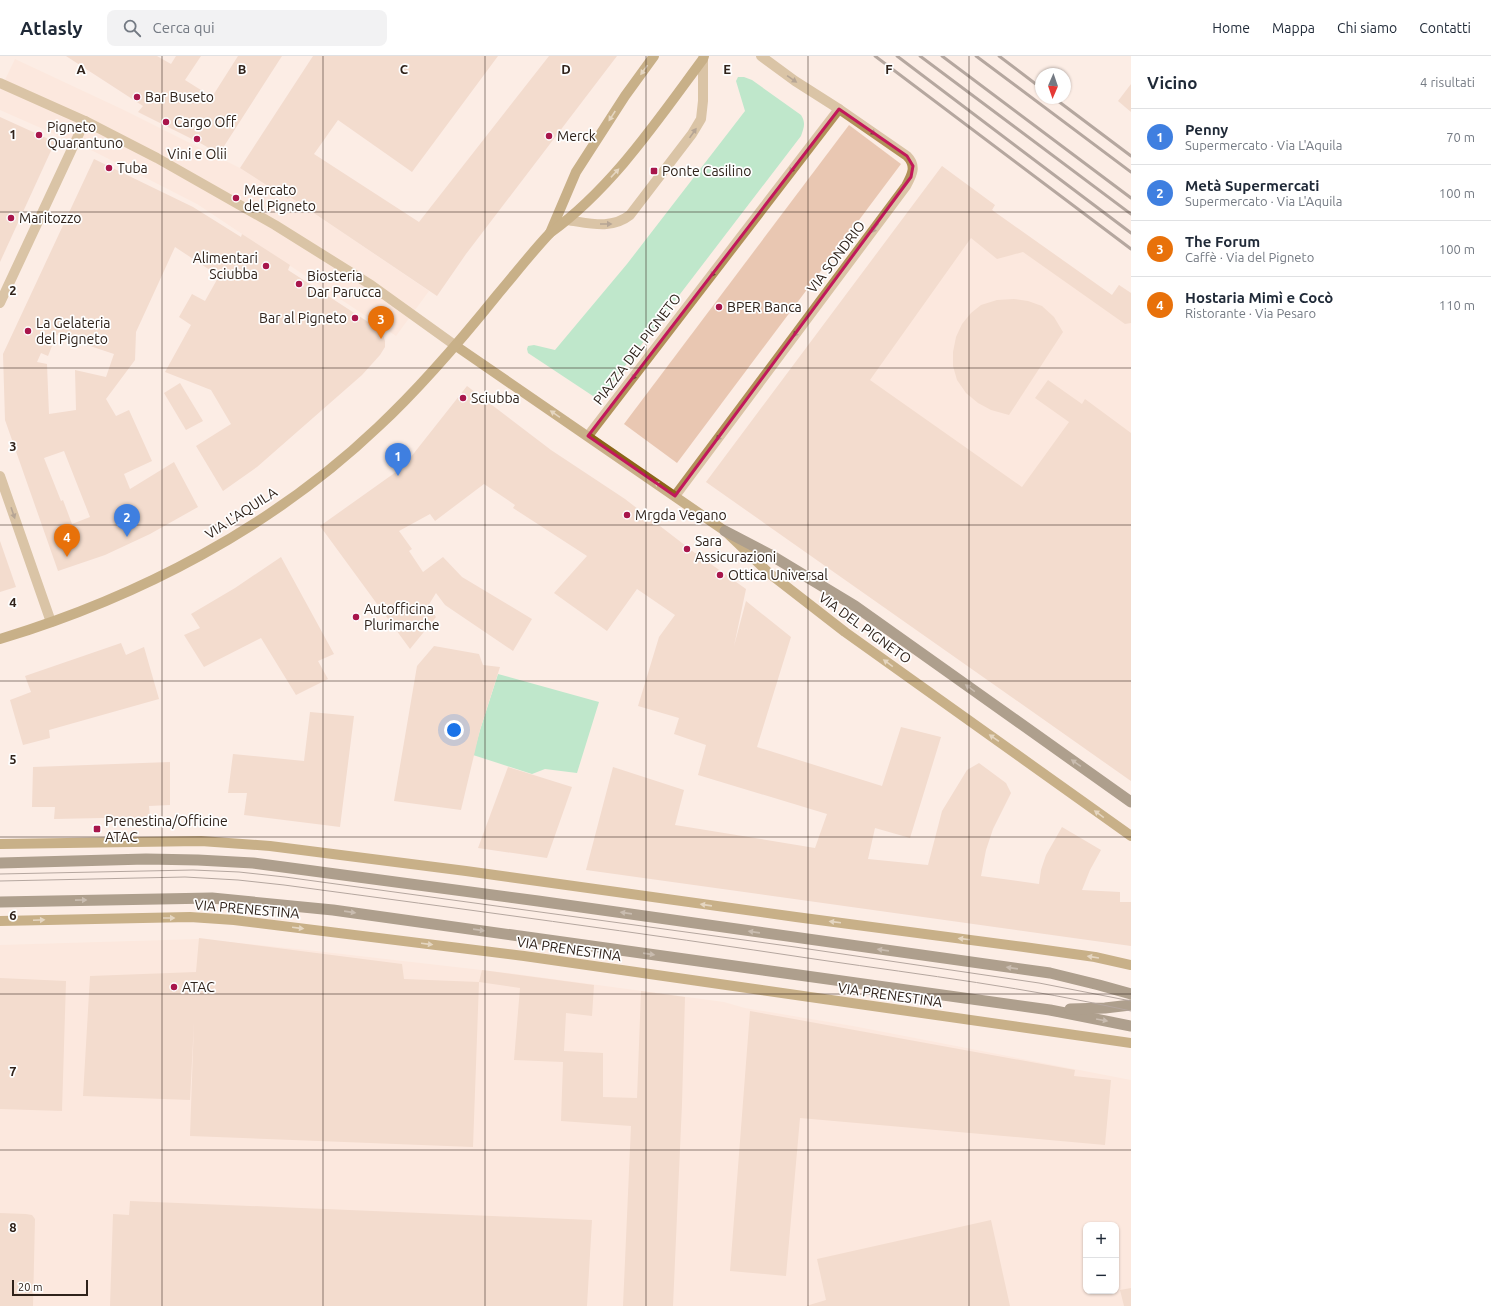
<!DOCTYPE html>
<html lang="it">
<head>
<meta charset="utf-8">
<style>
  body { margin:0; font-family:Ubuntu,sans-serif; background:#f2f2f3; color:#1f2937 }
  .controls { position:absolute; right:12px; bottom:12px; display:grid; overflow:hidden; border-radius:8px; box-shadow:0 1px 3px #0004 }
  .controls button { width:36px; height:36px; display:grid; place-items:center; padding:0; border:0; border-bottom:1px solid #e0e1e3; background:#fff; color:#1f2937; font:20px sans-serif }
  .compass { position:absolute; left:1035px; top:12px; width:36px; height:36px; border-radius:50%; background:#fff; box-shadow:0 1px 3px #0004; rotate:182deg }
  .scale { position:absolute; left:12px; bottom:10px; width:76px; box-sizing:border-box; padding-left:4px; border:2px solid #2f221a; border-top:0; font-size:11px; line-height:14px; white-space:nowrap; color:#2f221a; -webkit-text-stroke:3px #fefefe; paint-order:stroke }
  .you { position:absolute; left:454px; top:674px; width:14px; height:14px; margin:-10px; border:3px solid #fff; border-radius:50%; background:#1a73e8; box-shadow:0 0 0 6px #1a73e833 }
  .badge { display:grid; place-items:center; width:26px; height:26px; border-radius:50%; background:#1a73e8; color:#fff; font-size:13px; font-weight:700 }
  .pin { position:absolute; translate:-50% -33px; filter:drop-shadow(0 1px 2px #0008) }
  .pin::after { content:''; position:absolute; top:21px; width:14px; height:12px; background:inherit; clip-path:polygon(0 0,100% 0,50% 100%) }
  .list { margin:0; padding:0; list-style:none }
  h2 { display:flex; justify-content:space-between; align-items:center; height:52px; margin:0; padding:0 16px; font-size:17px }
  h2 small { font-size:13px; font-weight:400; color:#747a83 }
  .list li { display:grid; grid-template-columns:26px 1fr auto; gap:12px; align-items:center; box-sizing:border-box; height:56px; padding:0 16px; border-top:1px solid #e0e1e3 }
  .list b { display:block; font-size:15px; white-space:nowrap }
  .list p { margin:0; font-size:13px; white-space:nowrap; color:#747a83 }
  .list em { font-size:13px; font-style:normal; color:#747a83 }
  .icon { flex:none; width:22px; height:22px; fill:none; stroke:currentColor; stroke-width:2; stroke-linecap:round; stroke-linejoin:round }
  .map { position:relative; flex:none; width:1131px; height:1250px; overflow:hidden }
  header { display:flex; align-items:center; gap:24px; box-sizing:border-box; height:56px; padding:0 20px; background:#fff; border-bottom:1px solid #e0e1e3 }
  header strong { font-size:19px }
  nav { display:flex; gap:22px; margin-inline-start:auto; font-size:14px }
  .search { width:280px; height:36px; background:#f2f2f3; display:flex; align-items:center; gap:10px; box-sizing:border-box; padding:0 14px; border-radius:8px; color:#747a83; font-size:15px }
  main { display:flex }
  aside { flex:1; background:#fff }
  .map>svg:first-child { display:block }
</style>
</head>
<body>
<header>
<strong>Atlasly</strong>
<div class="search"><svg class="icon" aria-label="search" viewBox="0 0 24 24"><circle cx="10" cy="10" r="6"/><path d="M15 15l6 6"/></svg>Cerca qui</div>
<nav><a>Home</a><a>Mappa</a><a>Chi siamo</a><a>Contatti</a></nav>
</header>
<main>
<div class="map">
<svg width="1131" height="1250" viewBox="0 0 1131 1250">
  <rect width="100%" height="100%" fill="#fcede5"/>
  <g fill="#fde3d4" fill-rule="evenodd">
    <polygon points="15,3 126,55 240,112 288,143 290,141 429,235 396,280 197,148 95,96 0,54 0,34"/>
    <polygon points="942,110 992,154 1112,239 1119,229 1131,237 1131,725 706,426"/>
    <path d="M199,883L307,894L516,918L724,946L745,952L853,970L1131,1024V1250H0V889ZM1086,1169H1116V1235H1086Z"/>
  </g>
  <g fill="#75e1ab">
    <path d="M738,21H744L752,24L801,59C806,67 804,71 801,80L599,344L528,297L527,293L528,290L534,289L555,294L627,208L745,55L736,25Z"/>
    <polygon points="498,618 599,646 577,717 545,713 532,718 473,699 480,674"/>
  </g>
  <g fill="#e9c7b2" fill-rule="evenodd">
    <polygon points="66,0 157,0 171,8 176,0 201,0 185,24 212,41 238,0 282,0 219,98 202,88 138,56 143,50"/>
    <polygon points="313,0 498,0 412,116 338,64 314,98 419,166 549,0 617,0 466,198 437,240 290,141 288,143 240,112"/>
    <polygon points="1131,28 1131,56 1118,45"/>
    <polygon points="0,61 55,86 0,206"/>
    <polygon points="849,69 901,108 677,407 624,368"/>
    <path d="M94,103L193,151L241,181L242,178L290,209L288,214L379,273L383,279L385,285V291L380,299L362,319L257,411L223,435L196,390L231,368L211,334L165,316L191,269L179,261L192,238L205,245L219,220L175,191L136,276L135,304L106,343L116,360L129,354L152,405L124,418L130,433L174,406L198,451L150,478L105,499L58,515L5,364L3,298ZM51,277L114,298L106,321L75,314L76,354L49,358L47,308L37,306L41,297L48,300L52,290L46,288ZM64,395L90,461L72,468L63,444L61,445L44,402Z"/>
    <polygon points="942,110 995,149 992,154 1112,239 1119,229 1131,237 1131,267 1125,268 1023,196 997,203 971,182 870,324 1022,431 1069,366 1035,342 1048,324 1082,348 1085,343 1131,377 1131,725 706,426"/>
    <polygon points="1014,243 1028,245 1042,250 1054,261 1063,276 1009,359 991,354 978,347 966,337 957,324 953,310 953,296 956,281 962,268 971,257 981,249 997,244"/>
    <polygon points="180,327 203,365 186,374 164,337"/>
    <polygon points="467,330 551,394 625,443 695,497 699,497 708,506 746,533 734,590 746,545 791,581 757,691 882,730 901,671 941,681 910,782 875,772 868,803 928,809 942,755 967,714 979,707 1006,727 1011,737 993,773 986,794 981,820 1039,828 1041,814 1046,799 1062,771 1101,794 1090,814 1082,834 1120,836 1120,846 1131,846 1131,890 586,814 613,711 684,734 675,769 815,792 827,758 698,719 706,689 674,678 679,662 638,650 659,581 675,559 637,533 607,575 554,537 587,500 513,452 515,449 484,428 435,465 430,458 399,475 412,493 409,495 423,516 443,501 462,521 532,563 513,595 445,549 436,537 428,550 436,561 410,593 320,470 403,411"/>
    <polygon points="0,485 16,531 0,536"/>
    <polygon points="281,501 334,598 318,605 328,623 296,639 261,582 204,611 184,579 200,572 191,558 235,532"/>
    <polygon points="121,587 126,599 144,591 159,643 49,674 50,682 23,689 10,644 31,636 25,620"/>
    <polygon points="434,590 479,598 483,609 500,611 480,674 461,754 394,745 417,610"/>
    <polygon points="310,656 354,660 340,771 244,759 247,737 228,737 233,698 304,705"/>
    <polygon points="170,706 170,749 149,750 150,761 54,763 55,751 32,751 33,711"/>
    <polygon points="508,711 572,731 547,802 478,792"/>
    <polygon points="199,882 402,908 404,923 479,926 473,1091 190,1080 194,966 190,1044 83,1040 90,920 196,916"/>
    <polygon points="482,914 594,929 592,960 566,957 564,995 603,997 603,1041 637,1042 641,935 685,941 682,1048 673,1250 623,1250 631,1070 561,1065 563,1006 514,1004 520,932 479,926"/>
    <polygon points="0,922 66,925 62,1055 0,1053"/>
    <polygon points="750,955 1075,1014 1074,1020 1111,1024 1105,1089 800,1062 786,1220 730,1215"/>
    <polygon points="130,1145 592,1164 587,1250 110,1250 113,1158 129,1159"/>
    <polygon points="0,1157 26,1158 32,1159 35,1163 33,1250 0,1250"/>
    <polygon points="991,1164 1010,1250 806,1250 826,1244 817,1203"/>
    <polygon points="1131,1232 1131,1250 1124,1250 1120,1234"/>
  </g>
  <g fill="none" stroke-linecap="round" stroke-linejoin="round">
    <path stroke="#b19259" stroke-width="10" d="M567,164C589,167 611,174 630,159L692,78L701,63L703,45V3"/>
    <polyline stroke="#b19259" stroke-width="10" points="0,27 85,65 157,102 275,169 371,229 456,290"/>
    <g stroke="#b19259" stroke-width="10">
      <polyline points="0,247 85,65"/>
      <polyline points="588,380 839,53 795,25 761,0"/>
      <polyline points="0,420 51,566"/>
      <path d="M675,440L906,130C912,119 917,110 907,100L839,53"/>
    </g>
    <g stroke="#8a6617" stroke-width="10">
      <polyline points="550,177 576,116 625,40 654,0"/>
      <polyline points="456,290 725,475 769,517 845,576 1131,780"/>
      <path d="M0,583C139,541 273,471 378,371C422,330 461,284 498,238C515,218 532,196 550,177C613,131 657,65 703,3L704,0"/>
      <polyline points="0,788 201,785 270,790 466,815 796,861 1024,891 1095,901 1131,909"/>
      <polyline points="0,865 190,861 234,864 524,900 1131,987"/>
    </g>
    <g stroke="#504022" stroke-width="11">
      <polyline points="725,475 769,498 855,550 1131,746"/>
      <polyline points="0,807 146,803 198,804 253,807 538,845 1050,917 1099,929 1131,938"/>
      <polyline points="0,846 212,842 333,854 1050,954 1131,970"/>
      <polyline points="1070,953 1105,952 1131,949"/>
    </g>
    <g stroke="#60524a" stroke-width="1">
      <polyline points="0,818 193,814 239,816 285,821 795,891 1039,927 1131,945"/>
      <path d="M0,825L185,821L238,824L284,829C463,853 642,877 821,904C924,919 1029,932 1131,955"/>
    </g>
    <g stroke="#60524a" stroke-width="3">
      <polyline points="875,0 1131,193"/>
      <polyline points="897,0 1131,177"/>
      <polyline points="920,0 1131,158"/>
      <polyline points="942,0 1131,142"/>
      <polyline points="976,0 1131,116"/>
      <polyline points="999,0 1041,32"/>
      <polyline points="1054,42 1131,100"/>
    </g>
  </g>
  <defs><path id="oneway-solid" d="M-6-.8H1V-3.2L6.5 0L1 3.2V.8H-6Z"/></defs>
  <g fill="#caba96">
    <use href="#oneway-solid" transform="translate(644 14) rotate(126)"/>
    <use href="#oneway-solid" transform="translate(612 60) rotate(123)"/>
    <use href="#oneway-solid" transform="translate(615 117) rotate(-47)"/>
    <use href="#oneway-solid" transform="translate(555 358) rotate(-146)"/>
    <use href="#oneway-solid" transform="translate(659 429) rotate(-145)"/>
    <use href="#oneway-solid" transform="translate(888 607) rotate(-144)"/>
    <use href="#oneway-solid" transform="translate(994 682) rotate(-145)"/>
    <use href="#oneway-solid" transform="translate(1099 758) rotate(-144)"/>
    <use href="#oneway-solid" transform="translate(706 849) rotate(-172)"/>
    <use href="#oneway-solid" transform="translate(169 862)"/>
    <use href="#oneway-solid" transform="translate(39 864) rotate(-2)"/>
    <use href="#oneway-solid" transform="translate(835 866) rotate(-173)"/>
    <use href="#oneway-solid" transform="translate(298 872) rotate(7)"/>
    <use href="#oneway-solid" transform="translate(964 883) rotate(-173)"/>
    <use href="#oneway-solid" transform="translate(427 888) rotate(7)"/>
    <use href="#oneway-solid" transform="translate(1093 901) rotate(-171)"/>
  </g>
  <g fill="#634f33">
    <use href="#oneway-solid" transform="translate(792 23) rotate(35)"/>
    <use href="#oneway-solid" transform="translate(871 75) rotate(34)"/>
    <use href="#oneway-solid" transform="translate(693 77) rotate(-55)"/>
    <use href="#oneway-solid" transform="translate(793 112) rotate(127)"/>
    <use href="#oneway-solid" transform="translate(606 168)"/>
    <use href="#oneway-solid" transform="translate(875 172) rotate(127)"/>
    <use href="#oneway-solid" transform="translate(714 216) rotate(127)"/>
    <use href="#oneway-solid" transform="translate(797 276) rotate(127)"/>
    <use href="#oneway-solid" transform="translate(635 319) rotate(127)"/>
    <use href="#oneway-solid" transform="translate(720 380) rotate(127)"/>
    <use href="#oneway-solid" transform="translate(13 457) rotate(71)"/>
  </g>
  <g fill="#8d826f">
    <use href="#oneway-solid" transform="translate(970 632) rotate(-144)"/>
    <use href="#oneway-solid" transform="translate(1076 707) rotate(-145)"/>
    <use href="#oneway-solid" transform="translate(81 844) rotate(-1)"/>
    <use href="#oneway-solid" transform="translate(350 856) rotate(8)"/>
    <use href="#oneway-solid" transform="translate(626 857) rotate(-172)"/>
    <use href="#oneway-solid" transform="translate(479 874) rotate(8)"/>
    <use href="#oneway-solid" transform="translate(754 876) rotate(-172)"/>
    <use href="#oneway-solid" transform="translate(883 894) rotate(-172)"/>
    <use href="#oneway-solid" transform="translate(649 898) rotate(8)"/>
    <use href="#oneway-solid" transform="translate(1012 912) rotate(-172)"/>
    <use href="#oneway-solid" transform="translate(1102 964) rotate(10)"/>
  </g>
  <path d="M0 0H1131V1250H0ZM839,53L907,100L913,110L911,121L675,440L588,380Z" fill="#fcede5" fill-opacity=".55" fill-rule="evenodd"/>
  <path fill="none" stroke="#c2185b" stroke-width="3" stroke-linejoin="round" d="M839,53L907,100L913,110L911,121L675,440L588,380Z"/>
  <path fill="none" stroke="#2f221a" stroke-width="1" stroke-opacity="0.55" d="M162,0V1250M323,0V1250M485,0V1250M646,0V1250M808,0V1250M969,0V1250M0,156H1131M0,312H1131M0,469H1131M0,625H1131M0,781H1131M0,938H1131M0,1094H1131"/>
  <g fill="#a8154b" stroke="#fefefe" stroke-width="1.5">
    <circle cx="137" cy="41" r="4"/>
    <circle cx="166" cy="66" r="4"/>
    <circle cx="39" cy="79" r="4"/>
    <circle cx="549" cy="80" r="4"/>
    <circle cx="197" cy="83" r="4"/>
    <circle cx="109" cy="112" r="4"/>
    <rect x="650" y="111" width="8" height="8" rx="2"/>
    <circle cx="236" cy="142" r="4"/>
    <circle cx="11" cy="162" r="4"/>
    <circle cx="266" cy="210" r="4"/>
    <circle cx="299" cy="228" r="4"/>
    <circle cx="719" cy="251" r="4"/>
    <circle cx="355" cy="262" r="4"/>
    <circle cx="28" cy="275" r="4"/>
    <circle cx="463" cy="342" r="4"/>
    <circle cx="627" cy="459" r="4"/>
    <circle cx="687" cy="493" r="4"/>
    <circle cx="720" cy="519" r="4"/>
    <circle cx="356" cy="561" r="4"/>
    <rect x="93" y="769" width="8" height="8" rx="2"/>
    <circle cx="174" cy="931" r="4"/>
  </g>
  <g text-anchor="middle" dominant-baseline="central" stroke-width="3.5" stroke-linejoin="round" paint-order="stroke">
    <g font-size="14" fill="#2f221a" stroke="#fefefe" text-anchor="start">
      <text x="145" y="41">Bar Buseto</text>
      <text x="174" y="66">Cargo Off</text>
      <text x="47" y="71">Pigneto<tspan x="47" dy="16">Quarantuno</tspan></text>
      <text x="557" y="80">Merck</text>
      <text x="197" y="98" text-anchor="middle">Vini e Olii</text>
      <text x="117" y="112">Tuba</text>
      <text x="662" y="115">Ponte Casilino</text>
      <text x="244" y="134">Mercato<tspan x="244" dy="16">del Pigneto</tspan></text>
      <text x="19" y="162">Maritozzo</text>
      <text x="258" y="202" text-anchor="end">Alimentari<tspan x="258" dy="16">Sciubba</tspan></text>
      <text x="307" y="220">Biosteria<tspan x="307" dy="16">Dar Parucca</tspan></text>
      <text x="727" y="251">BPER Banca</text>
      <text x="347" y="262" text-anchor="end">Bar al Pigneto</text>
      <text x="36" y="267">La Gelateria<tspan x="36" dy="16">del Pigneto</tspan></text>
      <text x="471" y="342">Sciubba</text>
      <text x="635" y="459">Mrgda Vegano</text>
      <text x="695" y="485">Sara<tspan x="695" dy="16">Assicurazioni</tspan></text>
      <text x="728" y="519">Ottica Universal</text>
      <text x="364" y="553">Autofficina<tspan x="364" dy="16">Plurimarche</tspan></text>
      <text x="105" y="765">Prenestina/Officine<tspan x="105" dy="16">ATAC</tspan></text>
      <text x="182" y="931">ATAC</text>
    </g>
    <g font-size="14" fill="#2f221a" stroke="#fefefe">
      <text transform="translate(836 201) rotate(-53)">VIA SONDRIO</text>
      <text transform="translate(637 293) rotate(-53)">PIAZZA DEL PIGNETO</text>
      <text transform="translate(241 457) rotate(-33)">VIA L'AQUILA</text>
      <text transform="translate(865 572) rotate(36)">VIA DEL PIGNETO</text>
      <text transform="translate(247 853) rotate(5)">VIA PRENESTINA</text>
      <text transform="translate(569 893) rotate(8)">VIA PRENESTINA</text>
      <text transform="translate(890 939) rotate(8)">VIA PRENESTINA</text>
    </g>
  </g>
  <g font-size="13" text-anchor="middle" font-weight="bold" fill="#2f221a" stroke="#fefefe" stroke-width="3.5" stroke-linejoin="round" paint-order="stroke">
    <text x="81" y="18">A</text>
    <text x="242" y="18">B</text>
    <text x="404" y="18">C</text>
    <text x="566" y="18">D</text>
    <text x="727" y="18">E</text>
    <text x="889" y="18">F</text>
    <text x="13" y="83">1</text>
    <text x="13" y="239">2</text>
    <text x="13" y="395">3</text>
    <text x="13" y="551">4</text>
    <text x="13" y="708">5</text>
    <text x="13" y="864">6</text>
    <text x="13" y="1020">7</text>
    <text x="13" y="1176">8</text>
  </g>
</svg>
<div class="controls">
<button>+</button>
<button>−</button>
</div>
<svg class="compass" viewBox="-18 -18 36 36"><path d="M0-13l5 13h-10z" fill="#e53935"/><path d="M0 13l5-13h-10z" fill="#747a83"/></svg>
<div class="scale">20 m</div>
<div class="you"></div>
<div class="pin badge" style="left:398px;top:420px;background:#3f7fe0">1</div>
<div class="pin badge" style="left:127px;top:481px;background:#3f7fe0">2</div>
<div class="pin badge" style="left:381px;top:283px;background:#e8710a">3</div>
<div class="pin badge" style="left:67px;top:501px;background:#e8710a">4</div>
</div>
<aside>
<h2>Vicino<small>4 risultati</small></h2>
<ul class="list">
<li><span class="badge" style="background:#3f7fe0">1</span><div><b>Penny</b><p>Supermercato · Via L'Aquila</p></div><em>70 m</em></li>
<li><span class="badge" style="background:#3f7fe0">2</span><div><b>Metà Supermercati</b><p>Supermercato · Via L'Aquila</p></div><em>100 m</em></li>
<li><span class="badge" style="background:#e8710a">3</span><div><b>The Forum</b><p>Caffè · Via del Pigneto</p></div><em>100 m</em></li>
<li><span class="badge" style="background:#e8710a">4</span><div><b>Hostaria Mimì e Cocò</b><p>Ristorante · Via Pesaro</p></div><em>110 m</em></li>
</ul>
</aside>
</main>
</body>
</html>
